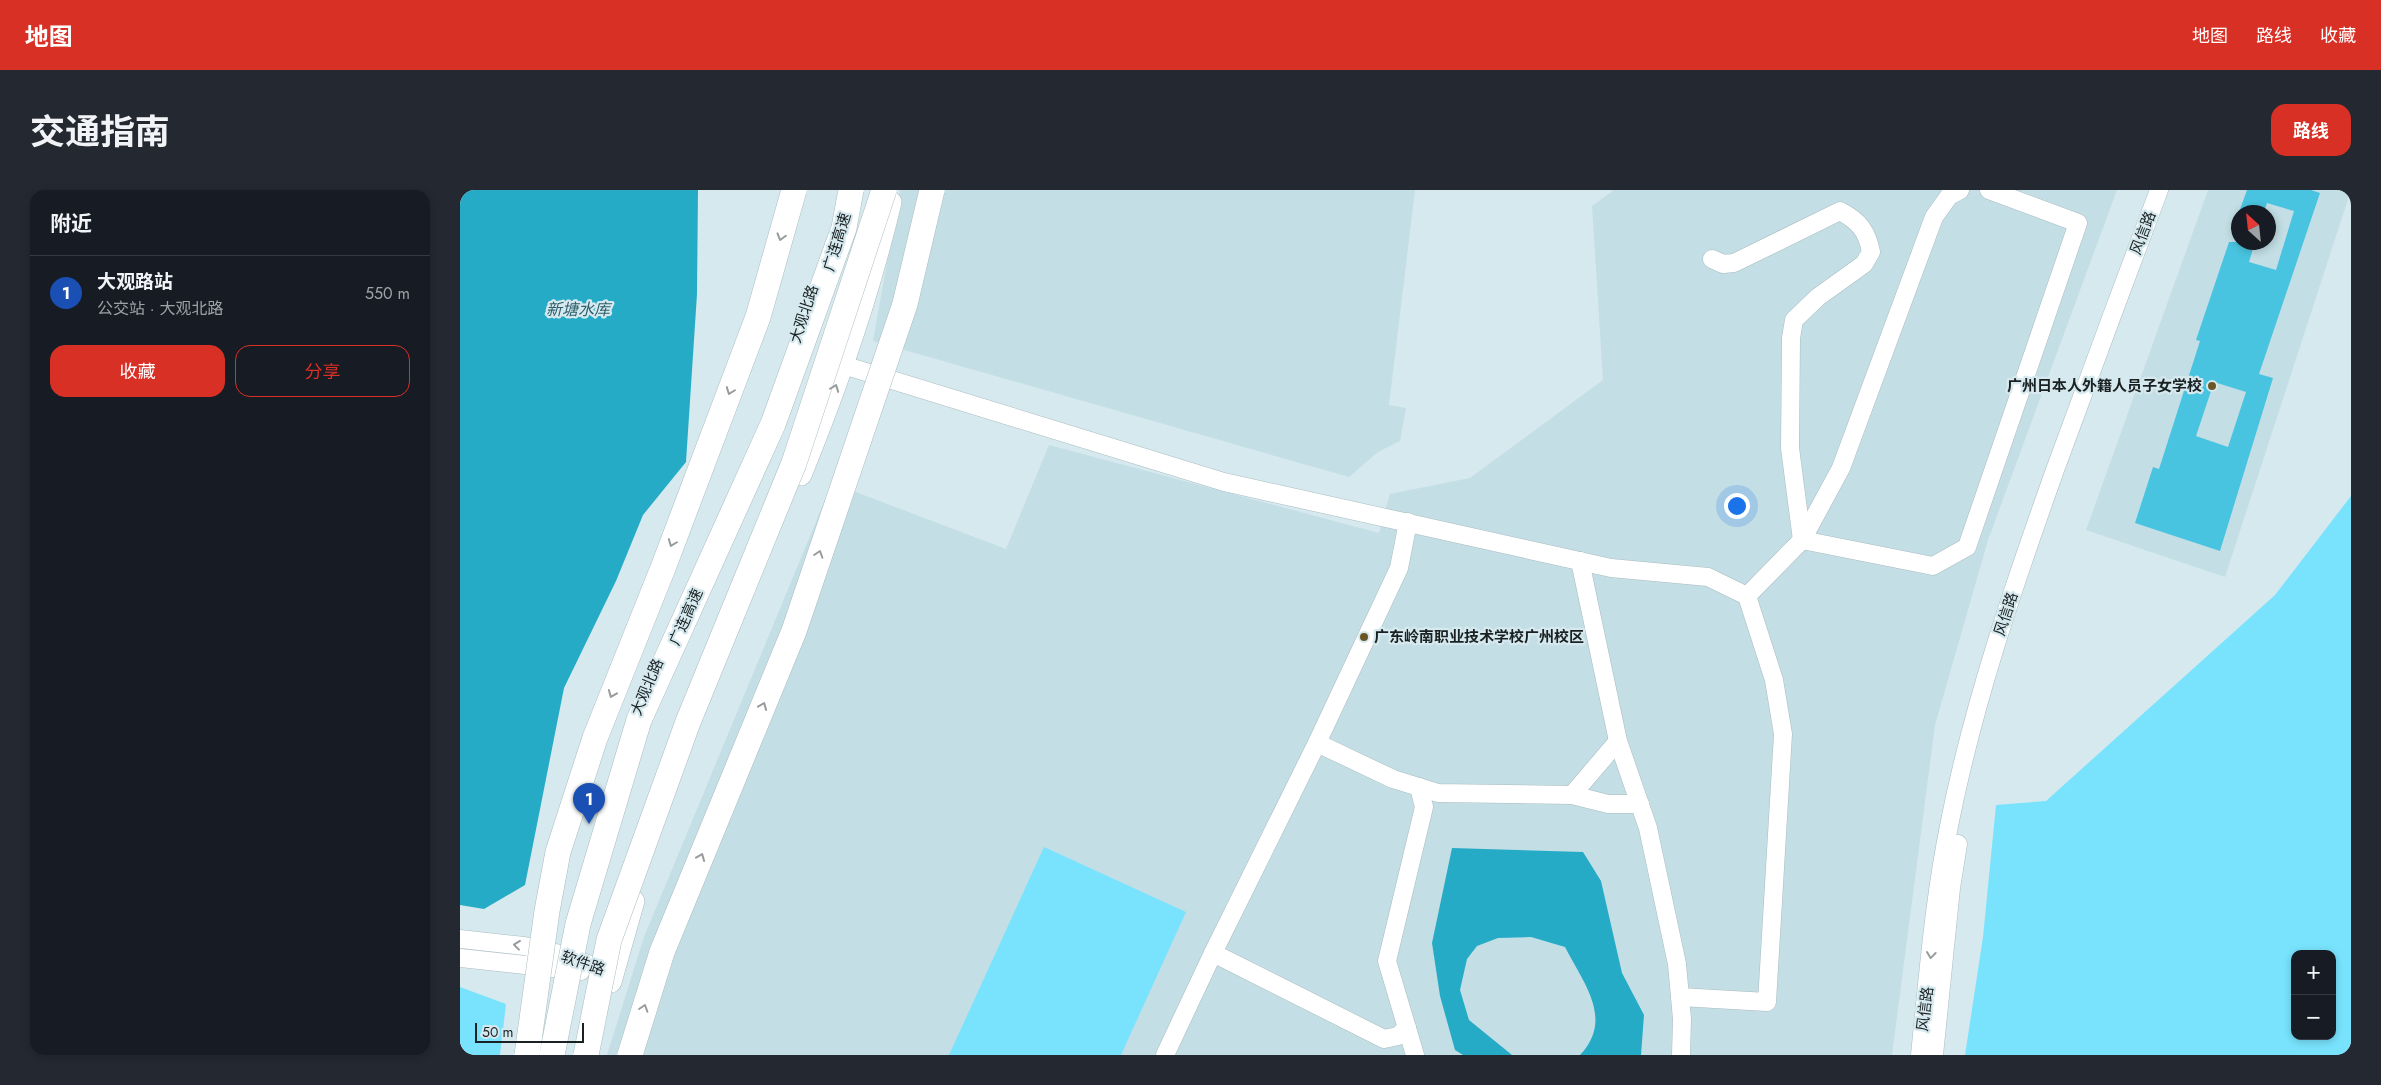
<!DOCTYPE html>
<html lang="zh">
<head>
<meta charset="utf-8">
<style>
  body { margin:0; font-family:Jost,"Noto Sans SC",sans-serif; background:#242831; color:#f1f3f6 }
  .controls { position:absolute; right:15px; bottom:15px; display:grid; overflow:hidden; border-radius:10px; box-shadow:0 2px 8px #0003 }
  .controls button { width:45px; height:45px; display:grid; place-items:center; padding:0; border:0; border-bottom:1px solid #363941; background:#171b24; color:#f1f3f6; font:25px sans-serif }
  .compass { position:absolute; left:1771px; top:15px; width:45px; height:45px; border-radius:50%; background:#171b24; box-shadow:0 2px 8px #0003; rotate:333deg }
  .scale { position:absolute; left:15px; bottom:12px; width:109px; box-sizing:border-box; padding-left:5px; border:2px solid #1a2123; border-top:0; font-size:14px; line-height:18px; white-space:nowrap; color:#1a2123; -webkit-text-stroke:4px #d6e9ee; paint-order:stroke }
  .you { position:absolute; left:1276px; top:315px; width:18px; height:18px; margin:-12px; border:4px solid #fff; border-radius:50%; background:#1a73e8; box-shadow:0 0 0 8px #1a73e833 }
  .badge { display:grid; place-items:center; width:32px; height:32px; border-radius:50%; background:#d93025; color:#fff; font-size:16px; font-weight:700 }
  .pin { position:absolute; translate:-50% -41px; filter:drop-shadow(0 1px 2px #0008) }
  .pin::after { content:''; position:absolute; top:26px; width:18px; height:15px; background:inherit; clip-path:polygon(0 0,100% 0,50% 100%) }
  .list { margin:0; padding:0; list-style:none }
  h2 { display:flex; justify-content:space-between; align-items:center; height:65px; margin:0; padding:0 20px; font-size:21px }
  h2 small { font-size:16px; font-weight:400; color:#9ea1a6 }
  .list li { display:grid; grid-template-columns:32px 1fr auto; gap:15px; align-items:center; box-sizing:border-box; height:75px; padding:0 20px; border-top:1px solid #363941 }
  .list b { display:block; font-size:19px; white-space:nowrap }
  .list p { margin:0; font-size:16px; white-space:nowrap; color:#9ea1a6 }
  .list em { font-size:16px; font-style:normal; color:#9ea1a6 }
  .actions { display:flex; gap:10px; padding:15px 20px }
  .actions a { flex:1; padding:11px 0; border:1px solid #d93025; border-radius:15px; text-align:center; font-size:18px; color:#d93025 }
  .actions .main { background:#d93025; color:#fff }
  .map { position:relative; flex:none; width:1891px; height:865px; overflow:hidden; border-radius:15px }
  header { display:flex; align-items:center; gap:30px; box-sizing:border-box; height:70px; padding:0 25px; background:#d93025; color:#fff }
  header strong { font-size:24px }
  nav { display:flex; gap:28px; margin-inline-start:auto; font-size:18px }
  .intro { display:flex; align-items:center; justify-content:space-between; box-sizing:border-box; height:120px; padding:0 30px }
  h1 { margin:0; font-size:35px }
  .button { padding:12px 22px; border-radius:15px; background:#d93025; color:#fff; font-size:18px; font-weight:700 }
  main { display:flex; gap:30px; padding:0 30px }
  aside { flex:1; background:#171b24; border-radius:15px; box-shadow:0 2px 8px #0003 }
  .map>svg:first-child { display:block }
</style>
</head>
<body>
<header>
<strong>地图</strong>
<nav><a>地图</a><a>路线</a><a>收藏</a></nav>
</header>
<div class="intro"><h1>交通指南</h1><a class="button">路线</a></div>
<main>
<aside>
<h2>附近<small></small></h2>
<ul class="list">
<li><span class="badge" style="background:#1a4fb4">1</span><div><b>大观路站</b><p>公交站 · 大观北路</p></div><em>550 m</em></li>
</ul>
<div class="actions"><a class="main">收藏</a><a>分享</a></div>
</aside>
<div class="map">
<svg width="1891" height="865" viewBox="0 0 1891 865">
  <rect width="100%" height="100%" fill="#d6e9ee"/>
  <g fill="#c3dee5" fill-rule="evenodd">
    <polygon points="440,0 955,0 929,215 946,218 940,251 918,262 889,287 413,151"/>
    <polygon points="1154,0 1657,0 1528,350 1475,535 1432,865 147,865 184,747 372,293 546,359 589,255 919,343 930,304 1010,288 1143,190 1132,16"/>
    <path d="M1748,0H1891L1765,387L1626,340ZM1778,22H1808V52H1778Z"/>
  </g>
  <g fill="#79e3fd" fill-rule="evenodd">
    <path d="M1891,306V863L1887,865H1505L1523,747L1536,615L1586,611L1815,405ZM1835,764H1872V846H1835Z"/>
    <polygon points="584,657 726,722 661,865 489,865"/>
    <polygon points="0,797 46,814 40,865 0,865"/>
  </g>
  <g fill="#26abc7">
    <polygon points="0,0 238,0 237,104 226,272 183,325 156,391 104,498 65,695 24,719 0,715"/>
    <path d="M992,658L1123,662L1141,691L1162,783L1184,825L1181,865H1120C1154,829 1124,794 1105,757L1071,747L1038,748L1017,756L1007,769L1000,800L1009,830L1052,865H1003L995,860L980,806L972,753Z"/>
  </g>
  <path fill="#49c4e0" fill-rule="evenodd" d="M1787,0H1851L1860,3L1799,184L1813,188L1760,361L1675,333L1693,277L1699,279L1740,151L1736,150L1769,52H1795L1789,72L1816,80L1834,21L1807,13L1804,22H1779ZM1754,192L1786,202L1768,257L1736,246Z"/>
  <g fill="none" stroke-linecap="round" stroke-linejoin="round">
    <g stroke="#aabcc1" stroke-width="19">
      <g id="minor">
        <path d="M1252,69L1263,74L1274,73L1380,21C1399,31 1407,41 1411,62L1404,74L1358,107L1334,130L1331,148L1330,258L1342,350"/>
        <polyline points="383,175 764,292 1151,378 1248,387 1287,406 1314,490 1323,544 1307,812 1220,807"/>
        <polyline points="1342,350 1473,376 1507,357 1618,33 1529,0"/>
        <polyline points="1120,371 1158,551 1188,638 1217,774 1222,829 1221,865"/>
        <polyline points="1287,406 1342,350 1381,278 1474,27 1489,6 1500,0"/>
        <polyline points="857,553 933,589 978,603 1112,605 1148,614 1180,614"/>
        <polyline points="1112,605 1158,551"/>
        <polyline points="0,749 64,756 100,764 153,783"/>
        <polyline points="753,763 924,849 938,846 947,838"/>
        <polyline points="0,768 121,781"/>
        <polyline points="705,865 753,763 857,553 939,378 948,332"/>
        <polyline points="955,865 927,771 964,617 959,597"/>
        <path d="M1460,865C1468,787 1474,708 1490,631C1514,511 1554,395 1595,280C1629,187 1664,93 1699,0"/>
        <polyline points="1474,865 1491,698 1498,654"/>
      </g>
    </g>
    <g stroke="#aabcc1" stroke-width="22">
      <g id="major">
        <path d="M341,285C377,197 409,105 431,12"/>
        <polyline points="151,792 174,711"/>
      </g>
    </g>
    <use href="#minor" stroke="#fff" stroke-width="18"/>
    <use href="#major" stroke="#fff" stroke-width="21"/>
    <g stroke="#aabcc1" stroke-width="26" stroke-linecap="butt">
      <g id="highway-bridge">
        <polyline points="67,865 87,721 98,662 135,548 203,378 298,127 334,0"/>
        <polyline points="92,865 118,734 179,530 313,234 384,38 391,0"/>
        <polyline points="126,865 149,750 228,532 334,273 424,0"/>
        <polyline points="170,865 202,762 334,441 445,114 472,0"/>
      </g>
    </g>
    <use href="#highway-bridge" stroke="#fff" stroke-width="25"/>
  </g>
  <defs><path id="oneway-chevron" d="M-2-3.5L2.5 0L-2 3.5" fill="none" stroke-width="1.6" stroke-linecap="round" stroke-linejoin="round" transform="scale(1.25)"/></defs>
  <g stroke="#989b9c">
    <use href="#oneway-chevron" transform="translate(321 47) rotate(106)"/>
    <use href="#oneway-chevron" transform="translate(375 198) rotate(-69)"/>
    <use href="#oneway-chevron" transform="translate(270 201) rotate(111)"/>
    <use href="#oneway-chevron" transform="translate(212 353) rotate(111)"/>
    <use href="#oneway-chevron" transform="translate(359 364) rotate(-72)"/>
    <use href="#oneway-chevron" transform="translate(152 504) rotate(112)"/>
    <use href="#oneway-chevron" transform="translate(303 516) rotate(-68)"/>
    <use href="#oneway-chevron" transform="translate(241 667) rotate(-68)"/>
    <use href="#oneway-chevron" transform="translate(57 755) rotate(-173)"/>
    <use href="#oneway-chevron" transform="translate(1471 765) rotate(97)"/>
    <use href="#oneway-chevron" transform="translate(184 818) rotate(-72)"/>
  </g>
  <g fill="#6a5725" stroke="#d6e9ee" stroke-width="2">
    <circle cx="1752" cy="196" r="5"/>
    <circle cx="904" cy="447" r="5"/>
  </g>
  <g text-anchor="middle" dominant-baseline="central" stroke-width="4.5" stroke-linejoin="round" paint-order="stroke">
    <g font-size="15" fill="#1a2123" stroke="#d6e9ee">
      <text transform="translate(1683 43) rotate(-69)">风信路</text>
      <text transform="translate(377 52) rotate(-73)">广连高速</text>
      <text transform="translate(344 124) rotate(-72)">大观北路</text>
      <text transform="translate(1546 424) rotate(-72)">风信路</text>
      <text transform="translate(226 427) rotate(-66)">广连高速</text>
      <text transform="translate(187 497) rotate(-67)">大观北路</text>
      <text transform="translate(123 773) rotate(19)">软件路</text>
      <text transform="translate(1465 819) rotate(-83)">风信路</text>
    </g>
    <g font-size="15" font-weight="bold" fill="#1a2123" stroke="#d6e9ee" text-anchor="end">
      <text x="1742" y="196">广州日本人外籍人员子女学校</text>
      <text x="914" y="447" text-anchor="start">广东岭南职业技术学校广州校区</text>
    </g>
    <g font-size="16" font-style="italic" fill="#2d5f6c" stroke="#d6e9ee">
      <text x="118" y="119">新塘水库</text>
    </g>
  </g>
</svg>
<div class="controls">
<button>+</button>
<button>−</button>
</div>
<svg class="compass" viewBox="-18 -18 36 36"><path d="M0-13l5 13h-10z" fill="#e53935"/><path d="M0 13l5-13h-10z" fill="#9ea1a6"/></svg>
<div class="scale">50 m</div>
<div class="you"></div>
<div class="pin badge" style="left:129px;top:634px;background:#1a4fb4">1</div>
</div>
</main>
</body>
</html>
